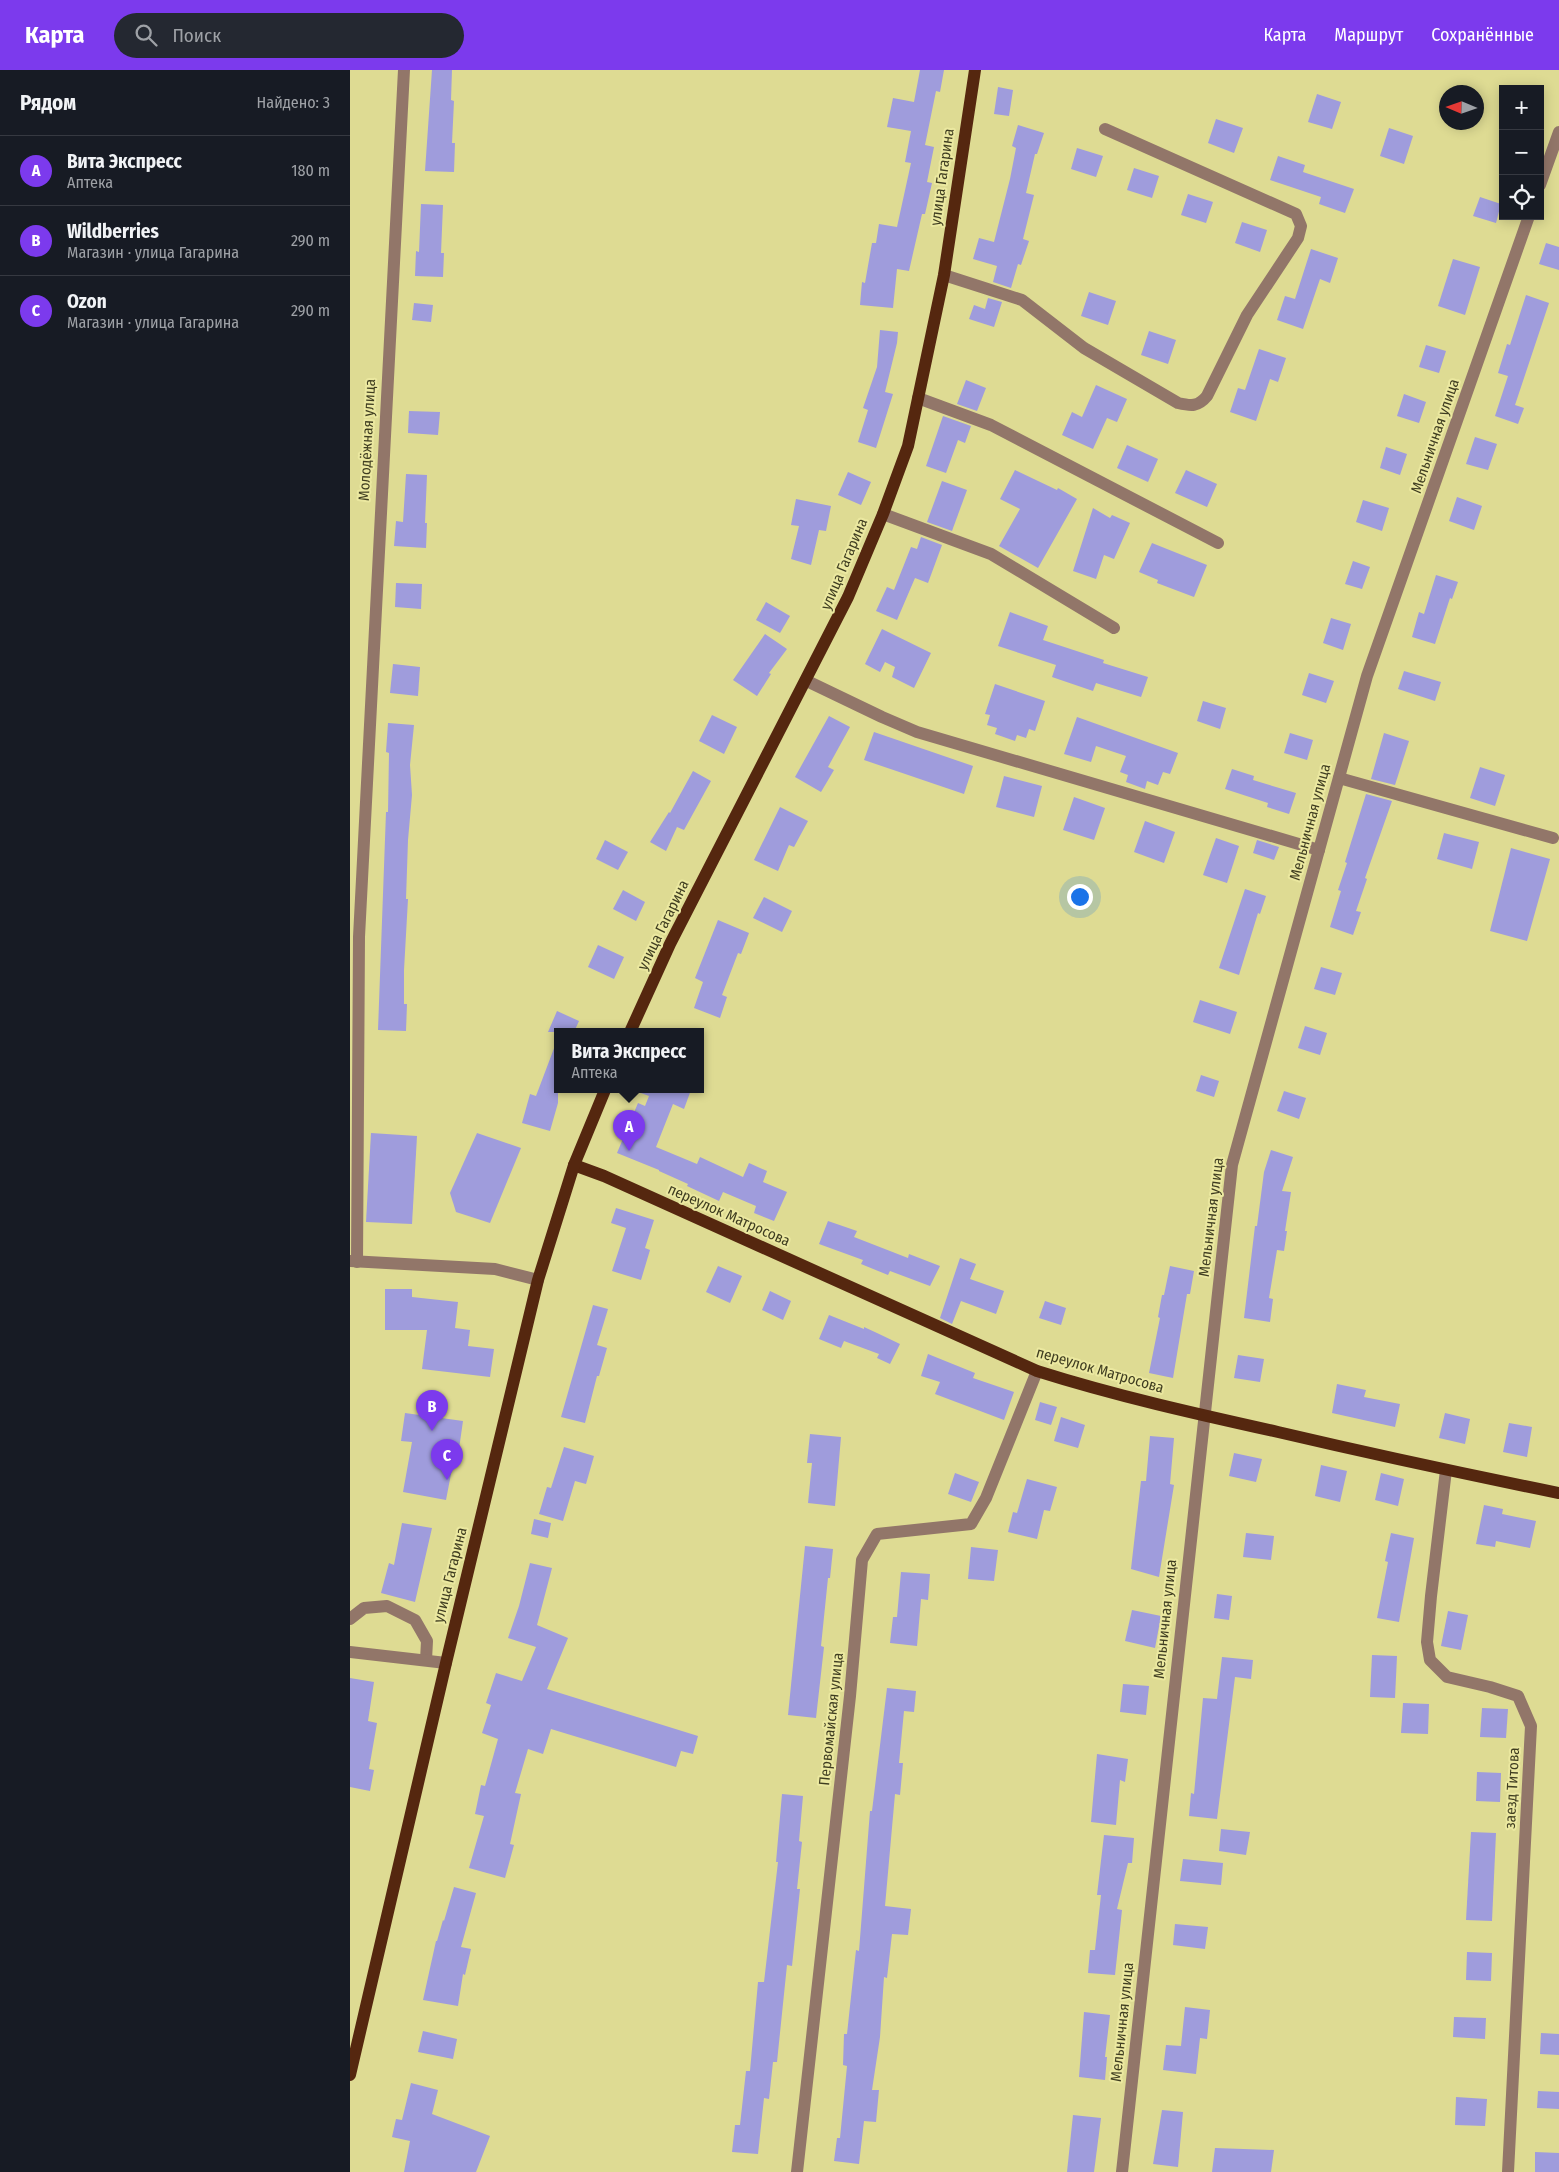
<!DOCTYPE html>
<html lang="ru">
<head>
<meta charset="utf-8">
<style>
  body { margin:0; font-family:"Fira Sans Condensed",sans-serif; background:#242831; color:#f1f3f6 }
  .controls { position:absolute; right:15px; top:15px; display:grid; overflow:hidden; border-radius:0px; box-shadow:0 2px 12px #0003 }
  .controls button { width:45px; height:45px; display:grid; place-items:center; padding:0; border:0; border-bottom:1px solid #363941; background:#171b24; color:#f1f3f6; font:25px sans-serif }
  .compass { position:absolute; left:1089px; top:15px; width:45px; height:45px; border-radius:50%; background:#171b24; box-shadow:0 2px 12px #0003; rotate:272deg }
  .you { position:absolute; left:729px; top:826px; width:18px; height:18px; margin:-12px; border:4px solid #fff; border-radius:50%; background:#1a73e8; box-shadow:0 0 0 8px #1a73e833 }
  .badge { display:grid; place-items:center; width:32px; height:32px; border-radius:50%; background:#7c3aed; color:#fff; font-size:16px; font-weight:700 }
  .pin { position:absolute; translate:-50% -41px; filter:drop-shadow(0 1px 2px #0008) }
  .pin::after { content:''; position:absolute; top:26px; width:18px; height:15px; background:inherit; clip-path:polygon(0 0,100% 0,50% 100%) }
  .popup { position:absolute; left:204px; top:958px; width:150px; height:65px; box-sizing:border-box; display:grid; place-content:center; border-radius:0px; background:#171b24; filter:drop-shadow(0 1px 4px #0005); font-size:16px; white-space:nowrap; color:#9ea1a6 }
  .popup b { font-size:19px; color:#f1f3f6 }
  .popup::after { content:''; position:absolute; left:50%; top:100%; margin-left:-10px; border:10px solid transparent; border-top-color:#171b24 }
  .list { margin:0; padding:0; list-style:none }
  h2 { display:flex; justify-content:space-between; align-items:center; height:65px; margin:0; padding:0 20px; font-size:21px }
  h2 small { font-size:16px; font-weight:400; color:#9ea1a6 }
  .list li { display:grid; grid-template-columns:32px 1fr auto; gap:15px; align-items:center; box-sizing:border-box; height:70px; padding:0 20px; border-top:1px solid #363941 }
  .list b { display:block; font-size:19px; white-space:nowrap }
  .list p { margin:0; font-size:16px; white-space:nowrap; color:#9ea1a6 }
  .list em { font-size:16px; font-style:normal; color:#9ea1a6 }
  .icon { flex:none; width:28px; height:28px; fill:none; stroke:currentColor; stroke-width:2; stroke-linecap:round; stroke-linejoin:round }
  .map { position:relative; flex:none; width:1209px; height:2102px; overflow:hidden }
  header { display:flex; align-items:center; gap:30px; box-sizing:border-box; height:70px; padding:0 25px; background:#7c3aed; color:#fff }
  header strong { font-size:24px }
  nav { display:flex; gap:28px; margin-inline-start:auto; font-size:18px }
  .search { width:350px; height:45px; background:#242831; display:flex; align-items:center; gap:12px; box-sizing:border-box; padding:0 18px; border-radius:28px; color:#9ea1a6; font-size:19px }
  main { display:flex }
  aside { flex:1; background:#171b24 }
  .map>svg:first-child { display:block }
</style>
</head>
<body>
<header>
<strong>Карта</strong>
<div class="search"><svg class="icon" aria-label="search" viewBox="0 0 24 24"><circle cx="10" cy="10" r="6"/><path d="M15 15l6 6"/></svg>Поиск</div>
<nav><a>Карта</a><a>Маршрут</a><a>Сохранённые</a></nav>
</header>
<main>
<aside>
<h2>Рядом<small>Найдено: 3</small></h2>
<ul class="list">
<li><span class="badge">A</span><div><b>Вита Экспресс</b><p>Аптека</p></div><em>180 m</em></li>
<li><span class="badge">B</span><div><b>Wildberries</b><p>Магазин · улица Гагарина</p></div><em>290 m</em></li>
<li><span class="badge">C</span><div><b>Ozon</b><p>Магазин · улица Гагарина</p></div><em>290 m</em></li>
</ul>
</aside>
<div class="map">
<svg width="1209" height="2102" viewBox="0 0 1209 2102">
  <rect width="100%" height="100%" fill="#dedb93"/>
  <g fill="#9f9cdc">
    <polygon points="82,0 102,0 101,30 104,31 102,73 105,73 104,102 75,101"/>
    <polygon points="570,0 594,0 590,22 586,21 575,75 584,77 577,112 582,113 575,144 572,144 559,201 547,199 543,238 510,235 512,212 515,213 522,173 526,173 529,154 547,157 561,93 555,92 561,61 537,57 543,28 564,32"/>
    <polygon points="648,17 663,20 659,46 644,44"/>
    <polygon points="967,24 991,32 982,59 958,52"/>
    <polygon points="866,49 893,58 884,83 858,73"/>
    <polygon points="668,55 694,63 687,84 685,84 676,123 684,125 673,169 679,171 671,195 668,194 661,218 643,212 647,196 623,189 629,168 644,172 660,109 666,78 662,76"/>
    <polygon points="1039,58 1063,66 1054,94 1030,86"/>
    <polygon points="727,78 753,86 746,107 721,99"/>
    <polygon points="928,86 955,95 953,102 1004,119 995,143 969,134 971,127 920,110"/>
    <polygon points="784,98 809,106 802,128 777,120"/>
    <polygon points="838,124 863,132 856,153 831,145"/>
    <polygon points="1130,127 1151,134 1146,153 1123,146"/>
    <polygon points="71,134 93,135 91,183 94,183 93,207 65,206 66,181 69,182"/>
    <polygon points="892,152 917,160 910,182 885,173"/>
    <polygon points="1196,173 1209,177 1209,200 1189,194"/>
    <polygon points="961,179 988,188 980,213 970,209 953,259 927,250 935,226 945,229"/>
    <polygon points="1103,189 1130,197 1115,245 1088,236"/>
    <polygon points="739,222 766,231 758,255 731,246"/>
    <polygon points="1176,225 1199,233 1165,335 1174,338 1168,354 1145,346 1158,306 1148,303 1157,274 1160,275"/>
    <polygon points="638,228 652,232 644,257 619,249 624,235 635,239"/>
    <polygon points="64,233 83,235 81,252 62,250"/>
    <polygon points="530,260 548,262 547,273 535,322 543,324 526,378 508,372 518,340 513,338 527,297"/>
    <polygon points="799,261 826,270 818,294 791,285"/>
    <polygon points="1076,275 1096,281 1089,303 1069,297"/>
    <polygon points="909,279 936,288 928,312 920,309 906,351 880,342 888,318 895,320"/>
    <polygon points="616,310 636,318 627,341 607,334"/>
    <polygon points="746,315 777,329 767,352 757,348 743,379 712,365 722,342 732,347"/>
    <polygon points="1054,324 1076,332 1069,353 1047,346"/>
    <polygon points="59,341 90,342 88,365 58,363"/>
    <polygon points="593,346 621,356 615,373 608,370 596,403 576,396"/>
    <polygon points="1125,367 1147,374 1138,400 1116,394"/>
    <polygon points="777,375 808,389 798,412 767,398"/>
    <polygon points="1036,377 1057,384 1050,405 1030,398"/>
    <polygon points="665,400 707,420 708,418 727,429 688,498 649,476 670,439 650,429"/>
    <polygon points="836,400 867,414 857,437 825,423"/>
    <polygon points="498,402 521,412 511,435 488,425"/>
    <polygon points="56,404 77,405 75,453 77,453 76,478 44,476 46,451 53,452"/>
    <polygon points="592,411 617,420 602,461 577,452"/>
    <polygon points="1107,427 1132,436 1124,460 1099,451"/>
    <polygon points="446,429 481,436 476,461 469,460 461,495 441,489 449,456 441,455"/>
    <polygon points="1013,430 1039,438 1032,461 1006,452"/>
    <polygon points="743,438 760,448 762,445 780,453 764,489 754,485 746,509 723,501"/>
    <polygon points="571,467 592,475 578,513 565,508 547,550 526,541 537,517 544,520 561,477 567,479"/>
    <polygon points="802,473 857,495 844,527 807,513 808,510 789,502"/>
    <polygon points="1003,491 1020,497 1012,519 995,514"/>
    <polygon points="1086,505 1108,512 1102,529 1100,528 1085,574 1062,567 1069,542 1074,544"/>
    <polygon points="46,513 72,514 71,539 45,537"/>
    <polygon points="416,532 440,546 430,563 406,550"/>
    <polygon points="660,542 698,556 693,570 754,590 753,593 798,607 791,627 746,613 743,621 702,607 706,595 648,576"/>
    <polygon points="981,548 1001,554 993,580 973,573"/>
    <polygon points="532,559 581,583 564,618 542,607 545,597 535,592 530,602 515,594"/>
    <polygon points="415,564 437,579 419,603 421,604 407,626 383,610"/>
    <polygon points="43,594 70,597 68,626 40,623"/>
    <polygon points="1054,601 1091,612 1085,631 1048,619"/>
    <polygon points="959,603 984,611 976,633 952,625"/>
    <polygon points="645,614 695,631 685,661 679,659 676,668 667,665 665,671 645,664 647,658 637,655 640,645 635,644"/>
    <polygon points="853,631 876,638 870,659 847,651"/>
    <polygon points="362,645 387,657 374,684 349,671"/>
    <polygon points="479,646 500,657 478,697 484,700 471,722 445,707"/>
    <polygon points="727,647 828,683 820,704 813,702 808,715 797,711 795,719 776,712 778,705 770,702 776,686 746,676 741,692 714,684"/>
    <polygon points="38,653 64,655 60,695 62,725 58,770 56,829 58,829 54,900 54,934 57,934 56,961 28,960 36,742 38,742 39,683 36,682"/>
    <polygon points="524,662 623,696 614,724 514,690"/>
    <polygon points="940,663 963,670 957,690 934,683"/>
    <polygon points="1034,663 1059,671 1045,715 1021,709"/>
    <polygon points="1130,697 1155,705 1145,736 1120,728"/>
    <polygon points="882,699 904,706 903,710 946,723 939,744 917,737 918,733 875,719"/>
    <polygon points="343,701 361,711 334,760 327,757 316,781 300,772 319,742 320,743"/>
    <polygon points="654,706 692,716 684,747 646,737"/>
    <polygon points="1016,724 1042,731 1015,808 1017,809 1006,841 1011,842 1003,865 980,857 991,821 988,820 997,793 995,792"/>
    <polygon points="724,727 755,738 744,770 713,760"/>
    <polygon points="430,737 458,751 444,777 439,775 428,801 404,790"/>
    <polygon points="795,751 825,762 814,793 784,782"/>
    <polygon points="1094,763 1129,772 1122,799 1087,789"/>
    <polygon points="866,768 889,776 877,813 853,805"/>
    <polygon points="255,770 278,782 268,800 246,789"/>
    <polygon points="907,770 929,777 924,790 903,783"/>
    <polygon points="1161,778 1200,789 1177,871 1140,861"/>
    <polygon points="895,819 916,826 910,844 908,843 889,905 869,898"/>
    <polygon points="273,820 295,832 286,851 263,839"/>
    <polygon points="414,827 442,841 432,862 403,848"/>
    <polygon points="368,850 399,863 391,884 388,883 372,925 377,927 370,948 344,938 353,912 345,908"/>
    <polygon points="248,875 274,887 264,909 238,897"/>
    <polygon points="971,897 992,903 985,925 964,919"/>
    <polygon points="850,930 887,942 880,964 843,952"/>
    <polygon points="207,941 229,951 224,962 198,962"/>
    <polygon points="955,956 977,963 970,985 948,978"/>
    <polygon points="206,973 208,973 208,1033 200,1061 172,1053 180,1024 186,1026"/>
    <polygon points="851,1005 869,1011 864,1027 846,1021"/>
    <polygon points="288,1020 341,1020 334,1039 323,1034 306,1077 347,1094 350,1087 393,1107 399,1093 417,1101 413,1112 437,1122 424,1151 404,1143 406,1136 373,1122 369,1131 337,1116 338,1114 309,1101 309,1100 267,1083 288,1033 295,1036 299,1026 288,1022"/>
    <polygon points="934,1021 956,1028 949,1049 927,1041"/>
    <polygon points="21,1063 67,1066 62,1154 16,1152"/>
    <polygon points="127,1063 171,1078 140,1153 106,1142 100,1123"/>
    <polygon points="921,1080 943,1087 932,1121 941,1122 935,1161 937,1161 934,1181 927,1180 919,1228 923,1229 920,1252 894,1248 905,1156 907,1156 914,1102"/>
    <polygon points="266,1138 304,1150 295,1178 300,1180 291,1210 262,1201 276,1158 261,1153"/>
    <polygon points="478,1151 507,1161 504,1167 558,1188 559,1184 590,1196 580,1216 540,1201 538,1205 511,1194 513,1190 469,1174"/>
    <polygon points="610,1188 626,1194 620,1209 654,1221 646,1244 611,1231 602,1254 590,1248"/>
    <polygon points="368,1196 392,1206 380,1233 356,1222"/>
    <polygon points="820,1196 844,1201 840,1224 837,1224 823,1308 799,1303 810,1248 808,1247 812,1225 814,1225"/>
    <polygon points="35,1219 62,1219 62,1227 108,1232 105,1258 120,1260 118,1276 144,1279 140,1307 72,1299 77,1260 35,1260"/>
    <polygon points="420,1221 441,1231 433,1250 412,1240"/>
    <polygon points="695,1231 716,1238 711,1255 689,1248"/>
    <polygon points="243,1235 258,1239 247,1275 257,1278 249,1306 247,1306 235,1353 211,1347"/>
    <polygon points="479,1245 514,1259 514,1257 527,1263 550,1274 540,1294 527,1288 529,1284 494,1271 491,1278 469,1269"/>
    <polygon points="578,1284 625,1303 623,1308 664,1322 654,1350 585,1324 590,1312 571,1306"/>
    <polygon points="888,1285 914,1289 910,1312 884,1308"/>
    <polygon points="987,1314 1016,1320 1014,1327 1050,1334 1045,1357 982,1343"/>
    <polygon points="690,1332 707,1337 701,1355 685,1350"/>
    <polygon points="55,1343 113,1351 109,1379 106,1378 96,1430 53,1422 62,1372 51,1371"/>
    <polygon points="1095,1343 1120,1349 1115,1374 1089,1368"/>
    <polygon points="711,1347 735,1355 728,1378 704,1371"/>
    <polygon points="1159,1353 1182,1357 1177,1387 1153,1382"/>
    <polygon points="460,1364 491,1367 485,1436 458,1433 462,1393 457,1393"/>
    <polygon points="800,1366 824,1368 820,1414 824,1415 809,1507 781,1499 791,1411 796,1411"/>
    <polygon points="214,1377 244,1386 236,1414 225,1411 213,1451 189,1444 197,1417 201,1418"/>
    <polygon points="884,1383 912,1389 906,1412 879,1406"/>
    <polygon points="971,1395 997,1401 990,1432 965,1426"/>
    <polygon points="605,1403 629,1412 621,1432 598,1424"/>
    <polygon points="1031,1403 1054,1409 1048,1436 1025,1430"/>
    <polygon points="677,1409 707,1417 700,1441 694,1440 687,1469 658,1462 663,1442 667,1443"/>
    <polygon points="1134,1435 1153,1439 1152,1444 1186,1451 1180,1478 1146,1471 1145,1477 1126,1474"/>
    <polygon points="184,1449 201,1453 198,1468 181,1464"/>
    <polygon points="52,1453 82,1458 65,1532 31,1523 39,1493 44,1495"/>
    <polygon points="896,1463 924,1466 921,1490 893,1487"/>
    <polygon points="1041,1463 1064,1468 1049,1552 1027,1548 1038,1492 1035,1491"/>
    <polygon points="455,1476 483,1479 480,1508 478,1508 471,1576 474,1577 466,1648 438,1645"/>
    <polygon points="621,1477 648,1480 644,1511 618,1509"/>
    <polygon points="180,1493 202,1498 187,1555 218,1568 197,1619 348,1666 343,1684 331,1681 326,1697 201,1659 193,1684 178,1679 165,1723 171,1724 160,1774 164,1775 155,1808 119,1798 134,1746 125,1744 131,1715 135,1716 148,1669 132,1663 141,1635 136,1633 146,1603 172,1611 186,1577 158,1568 169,1536"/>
    <polygon points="551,1502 580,1504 578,1530 571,1529 567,1576 540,1573 543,1547 547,1547"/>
    <polygon points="867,1524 882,1526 879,1550 864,1548"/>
    <polygon points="782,1540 811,1546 805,1578 775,1571"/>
    <polygon points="1098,1541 1118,1545 1111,1580 1091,1576"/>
    <polygon points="1022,1585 1047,1586 1045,1628 1020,1627"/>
    <polygon points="872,1587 903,1590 901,1609 885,1607 867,1749 839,1746 841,1723 844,1724 853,1628 867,1629"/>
    <polygon points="0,1608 24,1612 18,1651 27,1653 19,1699 24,1700 20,1721 0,1717"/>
    <polygon points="773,1614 799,1616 796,1645 770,1642"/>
    <polygon points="537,1618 566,1621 564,1642 554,1641 549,1693 553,1693 550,1725 545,1724 535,1836 561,1839 558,1865 542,1864 537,1908 534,1907 530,1967 522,2020 529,2020 526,2052 514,2051 509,2094 484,2091 487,2068 490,2068 497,1996 493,1995 494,1964 497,1964 506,1880 509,1881 520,1741 522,1741"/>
    <polygon points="1053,1633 1079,1634 1078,1664 1051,1663"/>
    <polygon points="1132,1638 1158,1639 1156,1668 1130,1667"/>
    <polygon points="747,1684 778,1689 775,1712 770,1710 766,1755 741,1752"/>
    <polygon points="1127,1702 1151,1703 1150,1732 1126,1731"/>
    <polygon points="432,1724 453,1726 449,1771 452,1772 447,1819 450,1819 442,1896 437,1895 427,1992 423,1992 419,2029 414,2028 408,2084 382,2082 385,2055 390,2055 396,2001 400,2001 408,1912 414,1912 428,1792 426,1792"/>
    <polygon points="871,1759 900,1762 896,1785 869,1781"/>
    <polygon points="1121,1762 1146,1763 1142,1851 1116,1850"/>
    <polygon points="754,1765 784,1768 782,1793 778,1793 767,1839 772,1840 765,1905 738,1903 740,1880 745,1880 751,1825 747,1825"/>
    <polygon points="833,1789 873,1793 871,1815 830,1811"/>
    <polygon points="104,1817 126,1823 111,1877 121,1879 115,1905 113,1904 108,1936 73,1930 86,1871 87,1871 93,1850 94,1851"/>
    <polygon points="825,1854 858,1857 855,1879 823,1875"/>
    <polygon points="1117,1882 1142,1883 1141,1911 1116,1910"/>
    <polygon points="835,1937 860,1940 857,1969 850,1968 846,2004 813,2000 816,1975 831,1976"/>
    <polygon points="734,1942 760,1945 755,1987 757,1987 755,2010 729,2007"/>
    <polygon points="1104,1947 1136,1948 1135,1969 1103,1967"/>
    <polygon points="73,1961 107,1969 103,1989 68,1982"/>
    <polygon points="1191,1963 1209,1964 1209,1985 1190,1984"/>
    <polygon points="61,2013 88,2020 82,2044 140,2066 126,2102 54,2102 60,2071 42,2067 46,2049 52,2050"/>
    <polygon points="1188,2021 1209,2022 1209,2039 1187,2038"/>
    <polygon points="1106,2027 1137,2029 1135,2056 1105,2055"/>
    <polygon points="812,2040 833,2042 828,2097 803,2094"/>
    <polygon points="723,2045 751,2048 744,2102 717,2102"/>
    <polygon points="865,2078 924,2080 921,2102 862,2102"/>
    <polygon points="1185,2082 1209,2083 1209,2102 1185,2102"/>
  </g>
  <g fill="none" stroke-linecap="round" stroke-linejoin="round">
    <g stroke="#927669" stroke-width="12">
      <polyline points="1190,115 1209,62"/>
      <path d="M594,205L672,230L734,278L828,333C841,336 848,337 857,326L897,245L948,168L951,156L946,144L755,59"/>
      <polyline points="568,328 641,355 868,473"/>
      <polyline points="533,444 641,484 764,558"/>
      <polyline points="457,611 532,647 567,662 969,780"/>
      <polyline points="989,708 1203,768"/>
      <polyline points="0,1191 145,1199 188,1210"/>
      <polyline points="7,1192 9,867 54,0"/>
      <polyline points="1096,1400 1081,1526 1077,1572 1080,1590 1097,1607 1140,1617 1168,1626 1181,1656 1158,2102"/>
      <polyline points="0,1549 14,1538 37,1536 65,1550 77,1571 76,1590"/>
      <polyline points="0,1582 96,1593"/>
      <polyline points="447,2102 500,1626 512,1490 527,1464 621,1454 636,1428 687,1301"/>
      <polyline points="772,2102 882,1095 1017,606 1179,146"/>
    </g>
    <g stroke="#55270f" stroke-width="12">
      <polyline points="280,962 320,874 498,527 533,444 558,376 594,205 625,0"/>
      <path d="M224,1095L254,1106L687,1301C766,1326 847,1344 928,1362C1022,1384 1115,1404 1209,1423"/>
      <polyline points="0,2005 96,1593 188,1210 224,1095 255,1020"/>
    </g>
  </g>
  <g text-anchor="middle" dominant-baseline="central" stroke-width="4" stroke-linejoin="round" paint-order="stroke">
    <g font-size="15" fill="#3f3d20" stroke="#ebe8a0">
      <text transform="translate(592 107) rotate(-82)">улица Гагарина</text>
      <text transform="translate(1085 366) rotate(-71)">Мельничная улица</text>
      <text transform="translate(17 370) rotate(-87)">Молодёжная улица</text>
      <text transform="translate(494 494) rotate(-67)">улица Гагарина</text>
      <text transform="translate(960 752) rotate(-75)">Мельничная улица</text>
      <text transform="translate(313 855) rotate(-64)">улица Гагарина</text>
      <text transform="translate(379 1145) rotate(24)">переулок Матросова</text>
      <text transform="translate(861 1147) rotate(-83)">Мельничная улица</text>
      <text transform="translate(750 1300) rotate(16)">переулок Матросова</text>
      <text transform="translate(100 1505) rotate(-76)">улица Гагарина</text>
      <text transform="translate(815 1549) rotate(-84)">Мельничная улица</text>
      <text transform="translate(481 1649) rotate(-84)">Первомайская улица</text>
      <text transform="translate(1162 1718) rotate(-87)">заезд Титова</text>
      <text transform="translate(772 1952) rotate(-84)">Мельничная улица</text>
    </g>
  </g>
</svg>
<div class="controls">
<button>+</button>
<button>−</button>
<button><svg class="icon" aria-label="locate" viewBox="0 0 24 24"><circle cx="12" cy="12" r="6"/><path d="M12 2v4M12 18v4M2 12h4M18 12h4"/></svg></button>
</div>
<svg class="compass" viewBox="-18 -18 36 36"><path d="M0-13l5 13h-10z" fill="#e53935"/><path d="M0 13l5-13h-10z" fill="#9ea1a6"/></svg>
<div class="you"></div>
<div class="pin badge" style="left:279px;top:1081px">A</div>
<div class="popup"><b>Вита Экспресс</b>Аптека</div>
<div class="pin badge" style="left:82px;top:1361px">B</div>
<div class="pin badge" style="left:97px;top:1410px">C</div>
</div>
</main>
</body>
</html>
